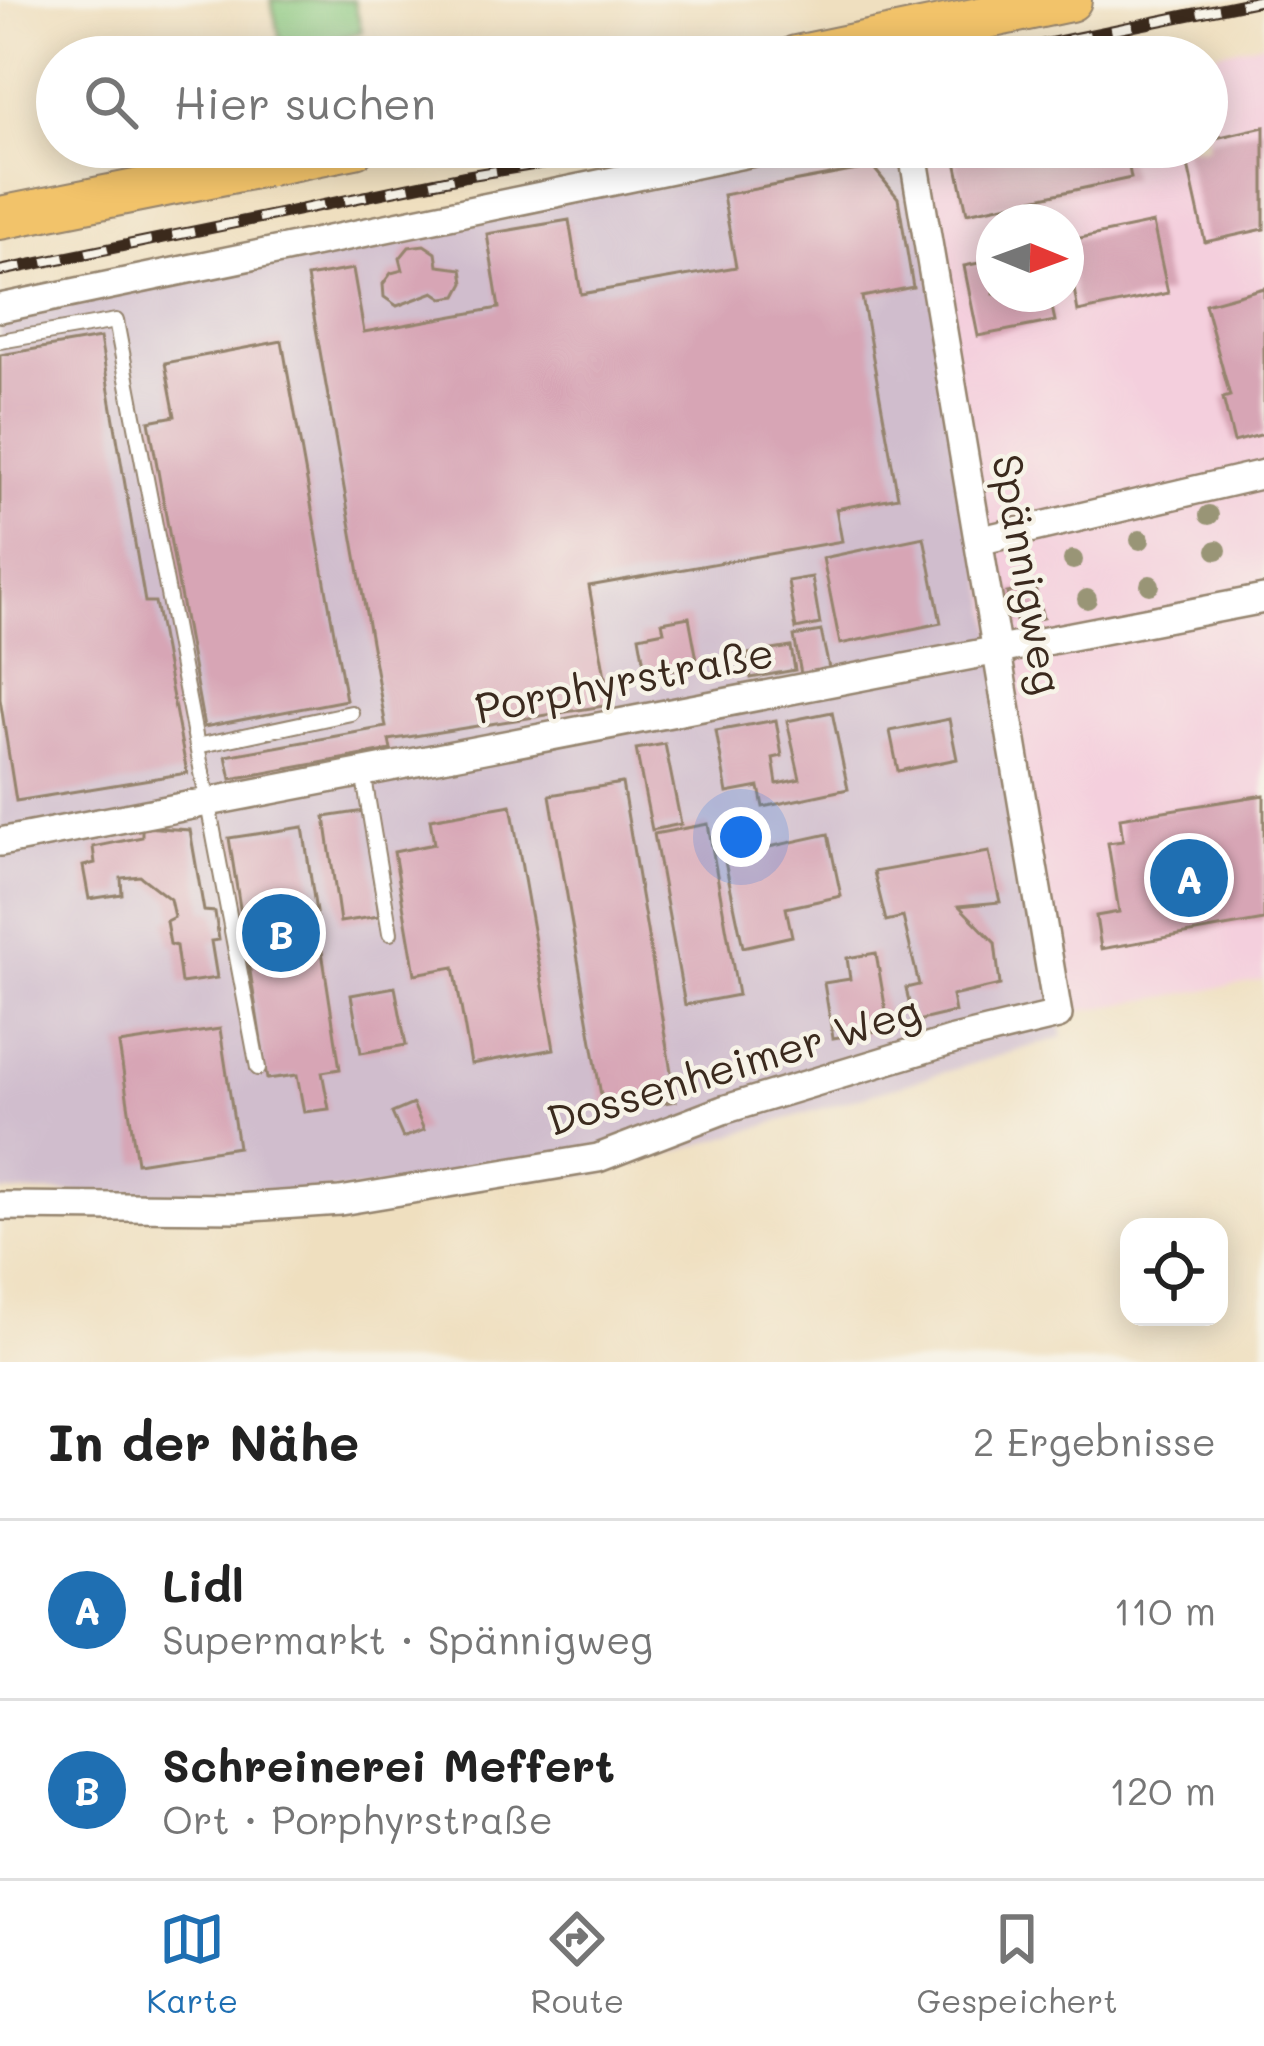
<!DOCTYPE html>
<html lang="de">
<head>
<meta charset="utf-8">
<style>
  body { margin:0; font-family:Mali,sans-serif; background:#f6f6f6; color:#222 }
  .controls { position:absolute; right:36px; bottom:36px; display:grid; overflow:hidden; border-radius:24px; box-shadow:0 6px 30px #0003 }
  .controls button { width:108px; height:108px; display:grid; place-items:center; padding:0; border:0; border-bottom:3px solid #e0e0e0; background:#fff; color:#222; font:60px sans-serif }
  .compass { position:absolute; left:976px; top:204px; width:108px; height:108px; border-radius:50%; background:#fff; box-shadow:0 6px 30px #0003; rotate:91deg }
  .you { position:absolute; left:741px; top:837px; width:42px; height:42px; margin:-30px; border:9px solid #fff; border-radius:50%; background:#1a73e8; box-shadow:0 0 0 18px #1a73e833 }
  .badge { display:grid; place-items:center; width:78px; height:78px; border-radius:50%; background:#1f6fb2; color:#fff; font-size:39px; font-weight:700 }
  .pin { position:absolute; translate:-50% -50%; border:6px solid #fff; box-shadow:0 3px 12px #0006 }
  .list { margin:0; padding:0; list-style:none }
  h2 { display:flex; justify-content:space-between; align-items:center; height:156px; margin:0; padding:0 48px; font-size:51px }
  h2 small { font-size:39px; font-weight:400; color:#767676 }
  .list li { display:grid; grid-template-columns:78px 1fr auto; gap:36px; align-items:center; box-sizing:border-box; height:180px; padding:0 48px; border-top:3px solid #e0e0e0 }
  .list b { display:block; font-size:45px; white-space:nowrap }
  .list p { margin:0; font-size:39px; white-space:nowrap; color:#767676 }
  .list em { font-size:39px; font-style:normal; color:#767676 }
  .icon { flex:none; width:66px; height:66px; fill:none; stroke:currentColor; stroke-width:2; stroke-linecap:round; stroke-linejoin:round }
  .map { position:relative; flex:none; width:1264px; height:1362px; overflow:hidden }
  .search { position:absolute; background:#fff; box-shadow:0 6px 30px #0003; left:36px; right:36px; top:36px; height:132px; display:flex; align-items:center; gap:30px; box-sizing:border-box; padding:0 42px; border-radius:66px; color:#767676; font-size:45px }
  .sheet { height:516px; background:#fff }
  nav { display:flex; justify-content:space-around; align-items:center; box-sizing:border-box; height:168px; border-top:3px solid #e0e0e0; background:#fff; font-size:33px; color:#767676 }
  nav a { display:grid; justify-items:center; gap:6px }
  nav .on { color:#1f6fb2 }
  .map>svg:first-child { display:block }
</style>
</head>
<body>
<div class="map">
<svg width="1264" height="1362" viewBox="0 0 1264 1362">
  <rect width="100%" height="100%" fill="#f7f3e8"/>
  <filter id="ink" filterUnits="userSpaceOnUse"><feTurbulence type="fractalNoise" baseFrequency=".00833" numOctaves="2"/><feDisplacementMap in="SourceGraphic" scale="24" xChannelSelector="R" yChannelSelector="G"/><feConvolveMatrix kernelMatrix="1 2 1 2 8 2 1 2 1" color-interpolation-filters="sRGB"/></filter>
  <filter id="wash" filterUnits="userSpaceOnUse"><feTurbulence type="fractalNoise" baseFrequency=".004" numOctaves="4" result="noise"/><feDisplacementMap in="SourceGraphic" scale="48" xChannelSelector="R" yChannelSelector="G"/><feGaussianBlur stdDeviation="2.7" result="paint"/><feColorMatrix in="noise" values="0 0 0 0 0 0 0 0 0 0 0 0 0 0 0 0 0 1.4 0 .05"/><feComposite in="paint" operator="in"/></filter>
  <g filter="url(#wash)">
    <rect width="100%" height="100%" fill="#efdfbf"/>
    <path fill="#f4cfdd" fill-rule="evenodd" d="M1264,42V980L1058,1015L912,147H1207V57H1198ZM994,222H1066V294H994Z"/>
    <polygon fill="#d0bdcd" points="734,147 909,147 1063,1037 601,1174 255,1196 0,1192 0,314"/>
    <polygon fill="#89c77e" stroke="#62784e" stroke-width="3" points="271,0 354,0 362,32 283,52"/>
    <g id="blocks">
      <g fill="#d7a5b5">
        <polygon points="1264,127 1264,229 1205,242 1184,147 1207,147 1207,140"/>
        <polygon points="953,147 1125,147 1131,178 967,213"/>
        <polygon points="873,167 898,198 913,287 862,297 898,497 836,509 842,541 589,586 610,705 389,740 391,750 231,779 226,756 386,727 307,277 353,269 364,332 499,308 487,234 569,220 581,294 736,267 723,195"/>
        <polygon points="1153,223 1168,293 1078,312 1066,241"/>
        <polygon points="424,245 436,253 438,266 462,269 464,283 457,296 443,298 434,292 397,306 384,297 383,284 391,273 403,270 400,258 409,247"/>
        <polygon points="994,260 994,294 1049,294 1055,321 978,336 964,266"/>
        <polygon points="1264,288 1264,434 1234,442 1223,398 1230,396 1205,304"/>
        <polygon points="100,338 145,602 155,602 187,773 16,801 0,699 0,355"/>
        <polygon points="282,341 346,700 204,727 149,421 175,416 165,363"/>
        <polygon points="924,537 941,623 840,644 823,558"/>
        <polygon points="812,577 820,624 796,629 788,581"/>
        <polygon points="1035,587 1043,618 1017,624 1007,593"/>
        <polygon points="689,617 698,665 646,675 639,636 664,631 662,622"/>
        <polygon points="821,631 829,668 801,674 794,636"/>
        <polygon points="791,647 795,670 751,678 747,654"/>
        <polygon points="832,712 848,789 763,807 759,787 727,793 716,731 776,720 782,756 773,758 777,784 800,779 787,721"/>
        <polygon points="949,719 957,759 898,771 890,731"/>
        <polygon points="665,744 681,824 652,830 636,749"/>
        <polygon points="622,783 676,1101 604,1113 550,795"/>
        <polygon points="1264,795 1264,920 1101,949 1096,916 1119,912 1108,843 1123,841 1120,818"/>
        <polygon points="511,805 554,1049 471,1064 454,967 415,974 394,852 434,844 430,819"/>
        <polygon points="364,811 379,916 340,922 325,817"/>
        <polygon points="708,824 738,995 685,1005 654,834"/>
        <polygon points="142,827 190,830 204,911 215,912 219,940 211,941 217,978 181,983 176,946 170,944 166,921 174,917 170,899 140,876 121,878 122,894 89,899 83,866 95,863 93,847 142,837"/>
        <polygon points="303,827 340,1069 322,1072 329,1109 304,1112 297,1075 267,1079 229,838"/>
        <polygon points="828,834 841,896 786,908 792,936 743,947 724,857"/>
        <polygon points="989,852 1000,902 959,906 995,943 1000,985 952,996 955,1012 913,1022 906,988 919,985 903,917 886,921 874,872"/>
        <polygon points="876,953 889,1029 833,1038 824,983 850,979 847,958"/>
        <polygon points="395,987 406,1045 361,1053 351,995"/>
        <polygon points="220,1029 238,1147 137,1163 119,1044"/>
        <polygon points="413,1104 424,1130 403,1138 392,1113"/>
      </g>
    </g>
  </g>
  <g filter="url(#ink)">
    <use href="#blocks" fill-opacity="0" stroke="#95846e" stroke-width="3"/>
    <g fill="none" stroke-linecap="round" stroke-linejoin="round">
      <g stroke="#95846e" stroke-width="18">
        <g id="service">
          <polyline points="0,341 116,321 197,746 351,713"/>
          <polyline points="197,746 258,1068"/>
          <polyline points="363,772 390,933"/>
        </g>
      </g>
      <g stroke="#95846e" stroke-width="32">
        <g id="minor">
          <polyline points="0,308 778,147"/>
          <polyline points="982,540 1264,474"/>
          <polyline points="0,842 1264,599"/>
          <polyline points="0,1206 238,1208 340,1201 598,1158 723,1110 954,1040 1058,1015 912,147"/>
        </g>
      </g>
      <g stroke="#95846e" stroke-width="46">
        <g id="primary">
          <polyline points="796,57 1070,0"/>
          <polyline points="0,218 355,147"/>
        </g>
      </g>
      <use href="#service" stroke="#fff" stroke-width="14"/>
      <use href="#minor" stroke="#fff" stroke-width="27"/>
      <use href="#primary" stroke="#f2c36a" stroke-width="42"/>
      <g stroke="#3b2a1e" stroke-width="12">
        <g id="rail">
          <polyline points="982,57 1262,0"/>
          <polyline points="0,271 465,176 643,147"/>
        </g>
      </g>
      <use href="#rail" stroke="#f7f3e8" stroke-width="8" stroke-dasharray="22" stroke-linecap="butt"/>
    </g>
    <g fill="#999576">
      <circle cx="1209" cy="515" r="10"/>
      <circle cx="1140" cy="540" r="10"/>
      <circle cx="1217" cy="550" r="10"/>
      <circle cx="1073" cy="560" r="10"/>
      <circle cx="1150" cy="585" r="10"/>
      <circle cx="1087" cy="599" r="10"/>
    </g>
  </g>
  <g text-anchor="middle" dominant-baseline="central" stroke-width="9" stroke-linejoin="round" paint-order="stroke">
    <g font-size="42" fill="#3b2a1e" stroke="#f7f3e8">
      <text transform="translate(1029 574) rotate(80)">Spännigweg</text>
      <text transform="translate(624 679) rotate(-11)">Porphyrstraße</text>
      <text transform="translate(733 1064) rotate(-17)">Dossenheimer Weg</text>
    </g>
  </g>
</svg>
<div class="controls">
<button><svg class="icon" aria-label="locate" viewBox="0 0 24 24"><circle cx="12" cy="12" r="6"/><path d="M12 2v4M12 18v4M2 12h4M18 12h4"/></svg></button>
</div>
<svg class="compass" viewBox="-18 -18 36 36"><path d="M0-13l5 13h-10z" fill="#e53935"/><path d="M0 13l5-13h-10z" fill="#767676"/></svg>
<div class="you"></div>
<div class="pin badge" style="left:1189px;top:878px">A</div>
<div class="pin badge" style="left:281px;top:933px">B</div>
<div class="search"><svg class="icon" aria-label="search" viewBox="0 0 24 24"><circle cx="10" cy="10" r="6"/><path d="M15 15l6 6"/></svg>Hier suchen</div>
</div>
<section class="sheet">
<h2>In der Nähe<small>2 Ergebnisse</small></h2>
<ul class="list">
<li><span class="badge">A</span><div><b>Lidl</b><p>Supermarkt · Spännigweg</p></div><em>110 m</em></li>
<li><span class="badge">B</span><div><b>Schreinerei Meffert</b><p>Ort · Porphyrstraße</p></div><em>120 m</em></li>
</ul>
</section>
<nav>
<a class="on"><svg class="icon" aria-label="map" viewBox="0 0 24 24"><path d="M3 6l6-2 6 2 6-2v14l-6 2-6-2-6 2zM9 4v14M15 6v14"/></svg>Karte</a>
<a><svg class="icon" aria-label="directions" viewBox="0 0 24 24"><path d="M12 3l9 9-9 9-9-9zM9 14v-3h6M13 9l2 2-2 2"/></svg>Route</a>
<a><svg class="icon" aria-label="saved" viewBox="0 0 24 24"><path d="M7 4h10v16l-5-4-5 4z"/></svg>Gespeichert</a>
</nav>
</body>
</html>
